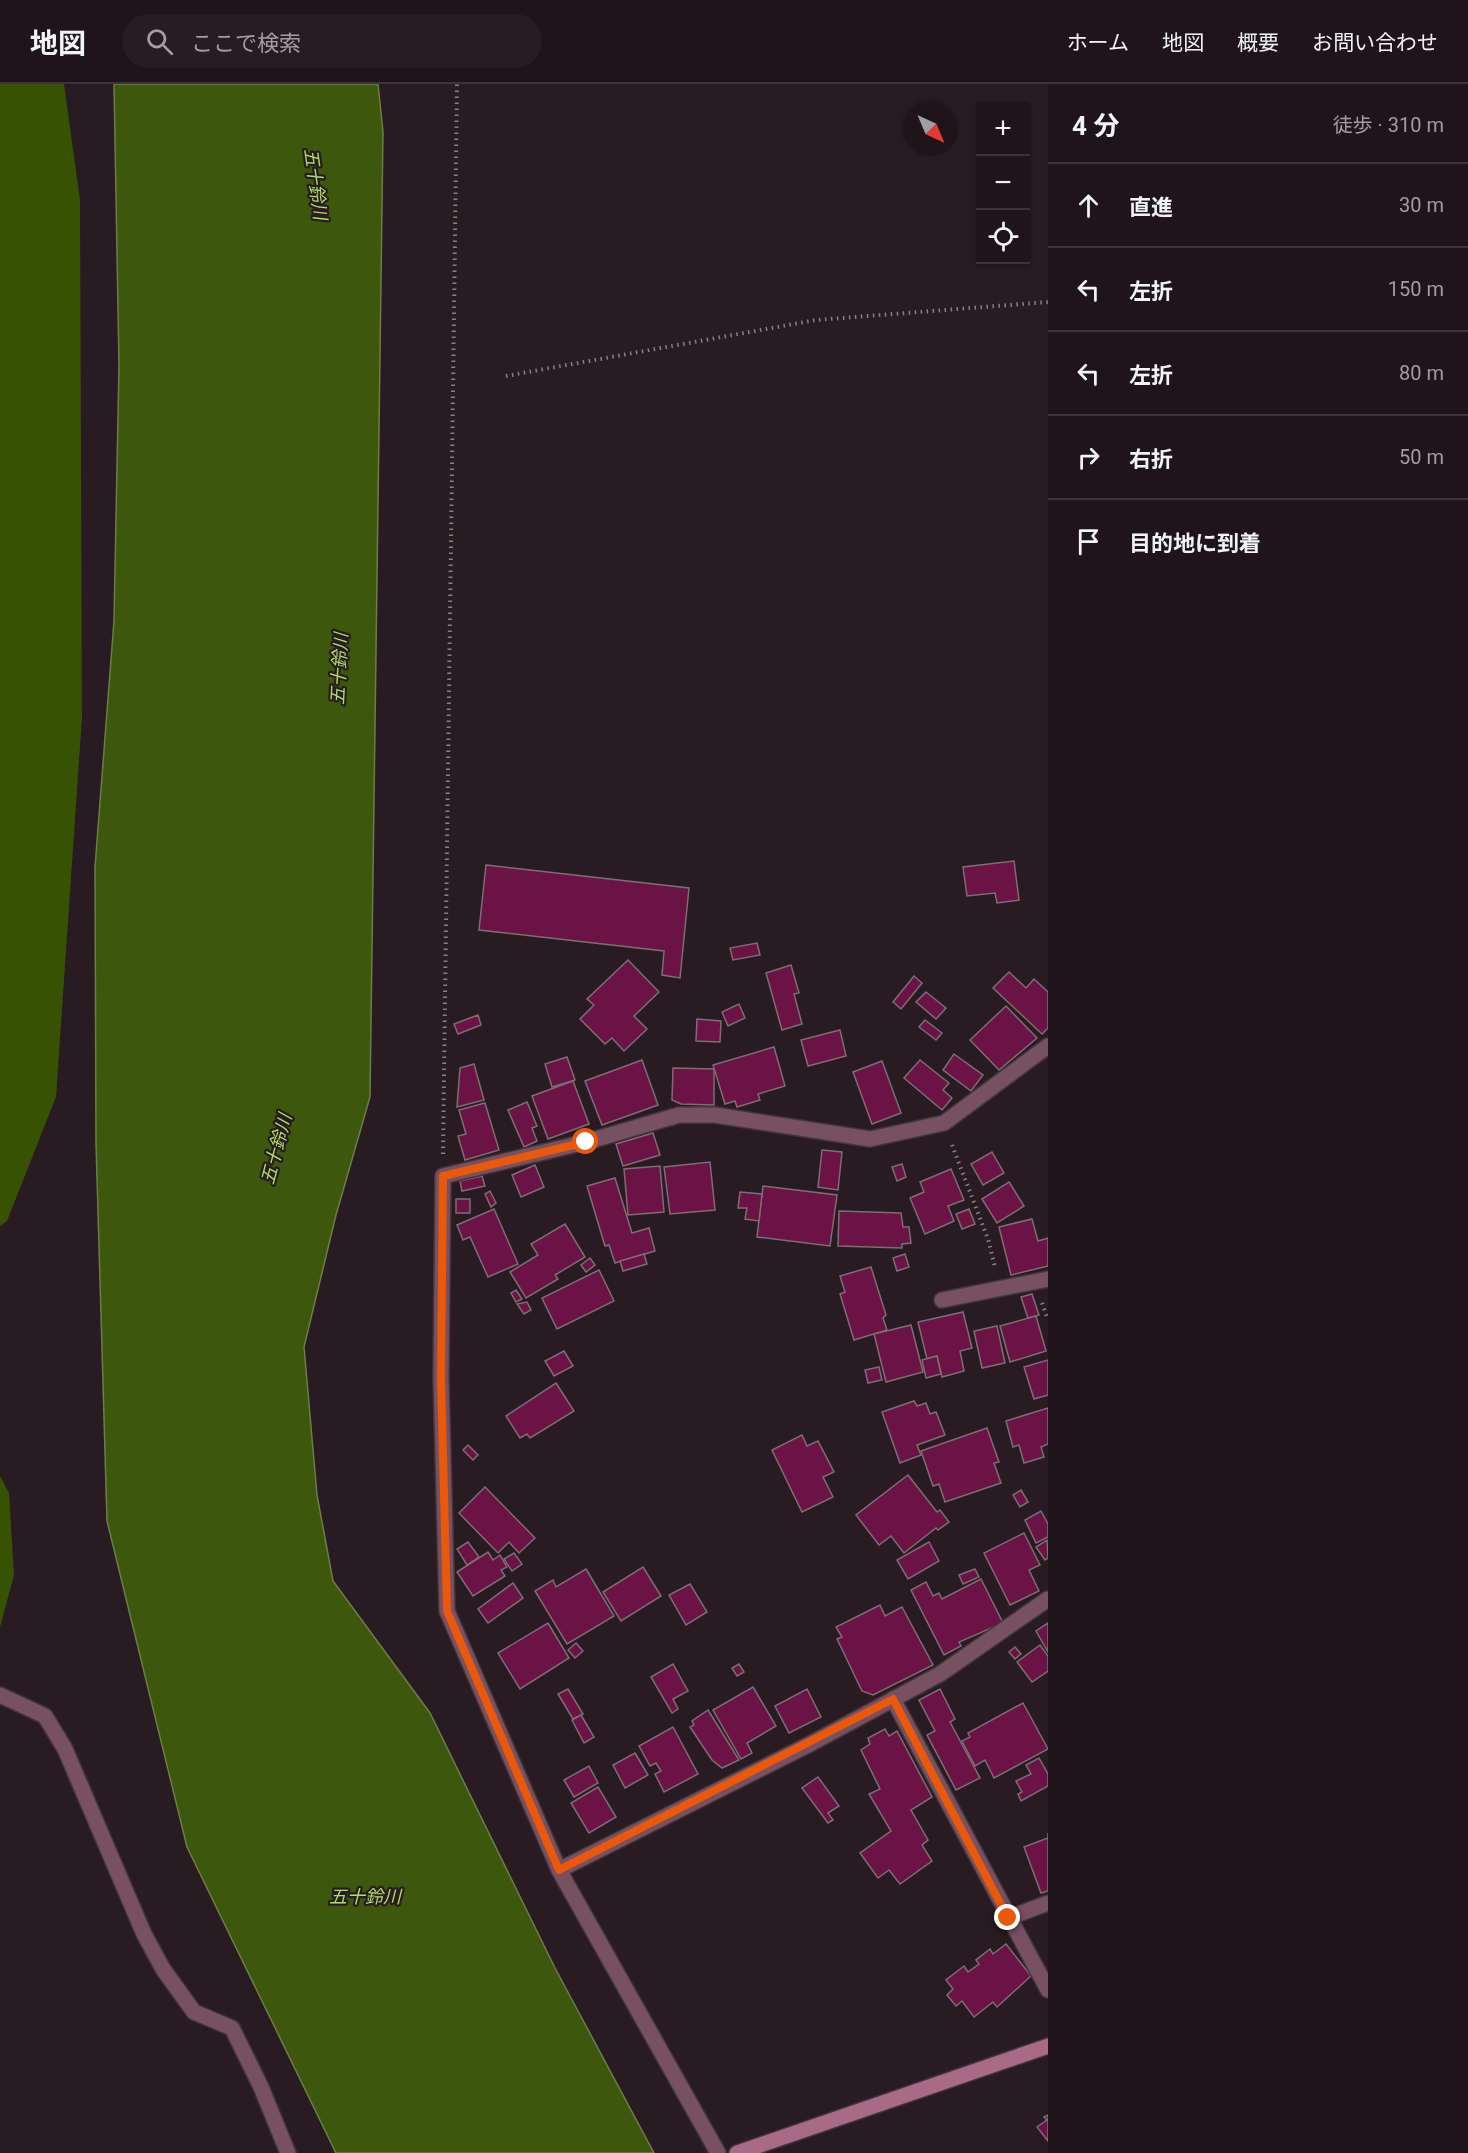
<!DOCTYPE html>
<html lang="ja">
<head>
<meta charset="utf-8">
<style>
  body { margin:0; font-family:Roboto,"Noto Sans JP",sans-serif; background:#261d22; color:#f1f3f6 }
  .controls { position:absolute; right:18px; top:18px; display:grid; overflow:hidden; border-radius:0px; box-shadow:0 2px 4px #0004 }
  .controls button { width:54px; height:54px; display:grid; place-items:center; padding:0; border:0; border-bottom:2px solid #3c3338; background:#1e1419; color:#f1f3f6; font:30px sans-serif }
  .compass { position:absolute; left:904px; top:18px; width:54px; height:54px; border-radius:50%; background:#1e1419; box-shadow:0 2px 4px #0004; rotate:136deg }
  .stop { position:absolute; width:18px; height:18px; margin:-14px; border:4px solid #ea580c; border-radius:50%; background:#fff }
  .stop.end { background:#ea580c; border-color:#fff; box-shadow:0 2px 6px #0008 }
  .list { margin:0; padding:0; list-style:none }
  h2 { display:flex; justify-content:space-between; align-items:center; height:78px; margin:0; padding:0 24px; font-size:26px }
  h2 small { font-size:20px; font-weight:400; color:#a19ea2 }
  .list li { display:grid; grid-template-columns:39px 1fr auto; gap:18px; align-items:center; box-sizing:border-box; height:84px; padding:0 24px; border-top:2px solid #3c3338 }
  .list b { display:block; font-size:22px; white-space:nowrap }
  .list em { font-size:20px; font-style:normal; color:#a19ea2 }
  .icon { flex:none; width:33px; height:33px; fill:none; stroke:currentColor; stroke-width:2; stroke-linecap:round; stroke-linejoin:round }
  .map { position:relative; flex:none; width:1048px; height:2069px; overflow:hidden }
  header { display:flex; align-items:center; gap:36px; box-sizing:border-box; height:84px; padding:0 30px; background:#1e1419; border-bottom:2px solid #3c3338 }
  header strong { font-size:28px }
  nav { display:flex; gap:33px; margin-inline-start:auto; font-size:21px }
  .search { width:420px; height:54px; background:#261d22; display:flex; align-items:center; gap:15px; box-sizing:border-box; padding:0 21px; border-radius:33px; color:#a19ea2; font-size:22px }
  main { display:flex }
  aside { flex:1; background:#1e1419 }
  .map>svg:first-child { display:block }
</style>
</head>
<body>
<header>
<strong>地図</strong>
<div class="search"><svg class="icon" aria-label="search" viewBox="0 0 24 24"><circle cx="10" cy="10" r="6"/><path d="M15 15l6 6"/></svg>ここで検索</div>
<nav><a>ホーム</a><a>地図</a><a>概要</a><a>お問い合わせ</a></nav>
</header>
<main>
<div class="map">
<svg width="1048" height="2069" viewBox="0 0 1048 2069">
  <rect width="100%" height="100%" fill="#281b21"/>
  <g fill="#385203">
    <polygon points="0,0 64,0 80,116 82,633 56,1013 7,1137 0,1142"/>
    <polygon points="0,1392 9,1409 14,1491 0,1543"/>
  </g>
  <polygon fill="#3d580c" stroke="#6d7d49" stroke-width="1.5" points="114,0 378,0 383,48 370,1013 336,1131 304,1263 317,1411 333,1497 430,1629 555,1884 654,2069 336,2069 187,1763 107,1437 96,1059 95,783 114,537 119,281"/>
  <g fill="#6a1344" stroke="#7d6d74" stroke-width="1.5">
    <polygon points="1014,777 1019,816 997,819 995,809 967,812 963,783"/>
    <polygon points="486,781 689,804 680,894 662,891 664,867 479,846"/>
    <polygon points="757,859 760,871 733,876 730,864"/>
    <polygon points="628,876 659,908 634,932 647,945 624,967 612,954 605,960 580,935 594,921 587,915"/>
    <polygon points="791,881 799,909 794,910 802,940 782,946 766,889"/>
    <polygon points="1009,888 1026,904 1034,895 1048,908 1048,944 1042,950 993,904"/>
    <polygon points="914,892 922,899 901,925 893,918"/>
    <polygon points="926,908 946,924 936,935 916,918"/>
    <polygon points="739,920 745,934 728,942 722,928"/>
    <polygon points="1006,922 1037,954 999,986 970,956"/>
    <polygon points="478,931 481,941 458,950 454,940"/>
    <polygon points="697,935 721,937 720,958 696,957"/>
    <polygon points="925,936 942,949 936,956 919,943"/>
    <polygon points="840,946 846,972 808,982 801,956"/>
    <polygon points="774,963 785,1002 758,1010 760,1016 737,1023 735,1017 725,1020 713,981"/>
    <polygon points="954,970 983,991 971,1007 943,986"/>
    <polygon points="567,973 575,996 552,1003 545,980"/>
    <polygon points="642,976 658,1021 602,1041 585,997"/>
    <polygon points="920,976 949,999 943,1006 952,1014 942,1026 904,994"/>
    <polygon points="882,977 901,1029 872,1040 853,988"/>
    <polygon points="474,980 484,1016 457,1023 460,984"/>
    <polygon points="673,984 714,985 714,1021 681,1020 672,1016"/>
    <polygon points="573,997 589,1040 548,1055 532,1012"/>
    <polygon points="527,1018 537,1042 532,1044 537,1057 524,1063 508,1026"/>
    <polygon points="485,1019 499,1066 465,1076 458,1052 466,1050 459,1026"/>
    <polygon points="653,1049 660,1071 623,1082 616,1060"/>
    <polygon points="822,1066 842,1068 838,1106 818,1103"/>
    <polygon points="992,1068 1004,1089 983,1101 971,1080"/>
    <polygon points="710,1078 715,1126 670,1130 664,1083"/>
    <polygon points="902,1080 906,1093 897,1097 892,1083"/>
    <polygon points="535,1081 544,1103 521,1113 512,1091"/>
    <polygon points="660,1082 664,1128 628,1131 624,1085"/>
    <polygon points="951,1085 964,1116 948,1122 954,1137 925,1150 910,1114 924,1108 920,1098"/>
    <polygon points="482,1092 485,1102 462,1107 460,1097"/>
    <polygon points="615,1094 632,1149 649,1144 655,1167 615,1179 609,1161 605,1162 587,1102"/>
    <polygon points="1009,1098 1024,1122 997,1139 982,1115"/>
    <polygon points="763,1102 837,1111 830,1162 757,1153"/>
    <polygon points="490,1107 496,1119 491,1123 485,1110"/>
    <polygon points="740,1108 762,1110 759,1137 745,1135 747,1124 738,1124"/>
    <rect x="456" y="1115" width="14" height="14"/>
    <polygon points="494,1125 518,1180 488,1193 470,1153 463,1156 457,1141"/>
    <polygon points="969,1125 975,1140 962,1145 956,1130"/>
    <polygon points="839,1127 901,1129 903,1143 909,1143 911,1159 902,1160 902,1164 838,1162"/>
    <polygon points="1032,1135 1038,1157 1048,1154 1048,1182 1011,1191 999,1143"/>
    <polygon points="565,1140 585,1173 555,1191 558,1195 526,1214 510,1188 538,1171 531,1160"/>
    <polygon points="644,1170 647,1180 623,1187 620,1177"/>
    <polygon points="905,1170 909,1183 897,1187 893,1174"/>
    <polygon points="590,1174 595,1181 586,1188 581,1181"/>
    <polygon points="871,1183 886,1231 883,1234 887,1246 854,1256 840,1210 845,1208 840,1192"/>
    <polygon points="599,1186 614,1217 557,1245 542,1214"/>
    <polygon points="516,1206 522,1215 516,1218 511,1209"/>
    <polygon points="1032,1210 1039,1231 1028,1234 1021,1213"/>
    <polygon points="527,1218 531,1226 524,1230 517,1220"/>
    <polygon points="963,1228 972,1264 960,1267 964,1287 942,1293 937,1272 927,1275 918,1238"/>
    <polygon points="1036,1232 1046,1267 1010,1278 1000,1242"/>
    <polygon points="911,1241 923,1288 886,1298 874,1250"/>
    <polygon points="997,1242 1005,1279 982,1284 974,1247"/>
    <polygon points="564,1267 573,1282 554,1292 545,1277"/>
    <polygon points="937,1272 941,1290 926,1294 922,1276"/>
    <polygon points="1048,1276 1048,1311 1034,1315 1024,1283"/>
    <polygon points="879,1283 882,1296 868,1299 865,1286"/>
    <polygon points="556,1299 574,1327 530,1354 527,1350 520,1354 506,1332"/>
    <polygon points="914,1317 917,1322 926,1319 930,1330 936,1328 945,1351 917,1361 921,1371 900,1379 882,1328"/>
    <polygon points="1048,1324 1048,1360 1041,1363 1044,1373 1024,1379 1019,1361 1013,1363 1006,1337"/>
    <polygon points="987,1344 999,1378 994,1379 1001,1399 945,1418 939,1400 933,1402 921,1367"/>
    <polygon points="802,1351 807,1362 818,1357 834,1388 823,1393 833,1413 802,1428 772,1366"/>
    <polygon points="468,1361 478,1371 473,1376 463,1366"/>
    <polygon points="908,1391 937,1428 940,1426 949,1438 938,1446 936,1444 904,1469 891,1452 879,1461 856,1431"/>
    <polygon points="485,1403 535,1454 519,1469 509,1458 498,1469 459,1429"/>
    <polygon points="1021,1406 1028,1418 1020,1423 1013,1411"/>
    <polygon points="1041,1427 1048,1440 1048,1453 1036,1459 1025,1436"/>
    <polygon points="1024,1449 1040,1481 1029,1486 1039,1507 1010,1521 984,1469"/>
    <polygon points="1047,1456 1048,1474 1045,1476 1036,1463"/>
    <polygon points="468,1458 479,1473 467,1481 457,1465"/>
    <polygon points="929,1458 939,1477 908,1495 897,1476"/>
    <polygon points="488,1468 493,1476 500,1471 507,1483 501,1486 505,1492 473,1512 457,1488"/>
    <polygon points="514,1469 522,1480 512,1487 504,1475"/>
    <polygon points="643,1483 661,1512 621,1537 603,1508"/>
    <polygon points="586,1485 614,1532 567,1560 535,1507 553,1496 556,1503"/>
    <polygon points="975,1485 979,1493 963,1500 959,1491"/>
    <polygon points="981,1495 1003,1539 959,1558 961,1562 944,1571 911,1506 926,1498 933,1512 939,1509 942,1515"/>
    <polygon points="513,1499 523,1514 488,1539 478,1525"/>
    <polygon points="690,1500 707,1528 686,1541 669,1511"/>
    <polygon points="880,1521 885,1532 902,1523 933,1581 873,1611 862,1607 837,1555 842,1553 836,1543"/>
    <polygon points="548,1539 569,1574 520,1605 498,1569"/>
    <polygon points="1048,1539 1048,1568 1036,1547"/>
    <polygon points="576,1559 583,1567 575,1574 568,1566"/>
    <polygon points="1040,1561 1048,1572 1048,1587 1032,1598 1017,1578"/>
    <polygon points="1015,1563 1021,1570 1015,1575 1009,1568"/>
    <polygon points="673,1580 688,1607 673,1615 678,1625 672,1629 651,1593"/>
    <polygon points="739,1580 744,1588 737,1592 732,1584"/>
    <polygon points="753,1603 776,1642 747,1659 752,1669 741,1675 713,1626"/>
    <polygon points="568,1605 583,1630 573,1635 558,1610"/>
    <polygon points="807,1605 821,1633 789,1649 775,1622"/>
    <polygon points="940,1605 955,1635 950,1638 980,1694 956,1706 927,1651 935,1647 919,1616"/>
    <polygon points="1023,1619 1048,1665 994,1694 985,1676 975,1682 962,1657 970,1653 968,1649"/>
    <polygon points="708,1626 739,1676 722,1684 712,1676 690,1643 694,1641 692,1637"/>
    <polygon points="581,1631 594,1653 584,1659 572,1636"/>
    <polygon points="673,1643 698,1690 664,1708 655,1690 661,1687 656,1679 650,1682 639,1662"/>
    <polygon points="885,1645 889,1652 897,1647 932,1713 911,1726 928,1756 922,1761 932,1777 900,1800 889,1786 878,1794 860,1769 891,1747 869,1710 880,1705 861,1666 870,1660 868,1654"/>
    <polygon points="635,1669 648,1691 625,1704 613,1681"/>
    <polygon points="1039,1674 1048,1690 1048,1702 1021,1717 1018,1710 1022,1708 1016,1697 1031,1690 1026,1681"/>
    <polygon points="589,1682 598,1699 574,1713 564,1696"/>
    <polygon points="818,1693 839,1722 828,1729 833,1736 828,1739 802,1704"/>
    <polygon points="598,1703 616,1733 589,1749 571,1719"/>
    <polygon points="1048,1749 1048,1807 1041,1809 1024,1763 1048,1754"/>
    <polygon points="1006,1860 1031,1892 997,1923 993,1918 974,1933 962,1917 956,1922 947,1911 953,1905 946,1896 964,1882 968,1888 979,1880 976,1876 990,1865 993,1870"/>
    <polygon points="1048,2031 1048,2057 1037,2043 1047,2036 1044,2033"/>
  </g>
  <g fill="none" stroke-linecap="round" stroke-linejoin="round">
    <g stroke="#41353a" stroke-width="18">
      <g id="lane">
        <polyline points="942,1216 1048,1195"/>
        <polyline points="1008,1834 1048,1819"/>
      </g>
    </g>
    <g stroke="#41353a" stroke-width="18">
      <g id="street">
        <polyline points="0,1611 45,1632 65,1665 144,1850 163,1885 194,1928 232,1944 261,2003 288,2069"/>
        <polyline points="893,1615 1048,1906"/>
        <polyline points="559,1786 810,1660 940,1590 1048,1515"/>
        <polyline points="718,2069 559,1786 447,1527 441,1294 443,1092 586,1058 679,1031 715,1031 870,1055 944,1039 1048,962"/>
      </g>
    </g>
    <g stroke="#41353a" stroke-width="18">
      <polyline id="secondary" points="737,2069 1048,1962"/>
    </g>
    <g stroke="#8b8084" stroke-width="4" stroke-dasharray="1.5 4.5" stroke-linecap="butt">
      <polyline points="506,292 816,236 1048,218"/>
      <polyline points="952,1061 988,1155 995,1183"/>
      <polyline points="443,1070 457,0"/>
      <polyline points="1042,1219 1048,1236"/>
    </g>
    <use href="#lane" stroke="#775061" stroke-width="15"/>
    <use href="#street" stroke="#775061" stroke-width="15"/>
    <use href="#secondary" stroke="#a96a86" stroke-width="15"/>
  </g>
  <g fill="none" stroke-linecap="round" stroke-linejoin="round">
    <polyline stroke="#ea580c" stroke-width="8" points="586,1058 443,1092 441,1294 447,1527 559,1786 893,1615 1008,1834"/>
  </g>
  <g text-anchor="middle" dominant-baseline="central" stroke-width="4.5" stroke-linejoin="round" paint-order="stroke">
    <g font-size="18" font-style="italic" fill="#adde66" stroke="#281b21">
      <text transform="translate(316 100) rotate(82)">五十鈴川</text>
      <text transform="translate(339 585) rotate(-87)">五十鈴川</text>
      <text transform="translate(276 1065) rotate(-75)">五十鈴川</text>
      <text x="365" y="1812">五十鈴川</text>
    </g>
  </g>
</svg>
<div class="controls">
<button>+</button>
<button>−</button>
<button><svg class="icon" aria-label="locate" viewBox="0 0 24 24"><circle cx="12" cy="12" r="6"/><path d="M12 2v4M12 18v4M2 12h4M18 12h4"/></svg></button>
</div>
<svg class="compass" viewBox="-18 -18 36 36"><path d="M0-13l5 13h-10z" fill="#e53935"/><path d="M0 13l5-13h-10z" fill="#a19ea2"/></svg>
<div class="stop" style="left:586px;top:1058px"></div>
<div class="stop end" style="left:1008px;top:1834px"></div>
</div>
<aside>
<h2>4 分<small>徒歩 · 310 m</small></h2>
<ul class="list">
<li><svg class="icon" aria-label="ahead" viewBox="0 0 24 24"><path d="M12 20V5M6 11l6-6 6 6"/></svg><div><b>直進</b></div><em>30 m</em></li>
<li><svg class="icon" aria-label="left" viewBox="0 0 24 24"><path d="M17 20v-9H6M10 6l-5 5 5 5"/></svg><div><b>左折</b></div><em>150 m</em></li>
<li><svg class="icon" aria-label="left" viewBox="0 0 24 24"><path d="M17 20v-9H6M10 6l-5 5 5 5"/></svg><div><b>左折</b></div><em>80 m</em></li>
<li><svg class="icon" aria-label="right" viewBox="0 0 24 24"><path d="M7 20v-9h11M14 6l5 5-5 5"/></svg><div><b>右折</b></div><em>50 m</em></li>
<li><svg class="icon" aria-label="arrive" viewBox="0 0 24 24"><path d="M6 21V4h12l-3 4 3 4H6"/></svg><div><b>目的地に到着</b></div></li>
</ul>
</aside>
</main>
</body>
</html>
